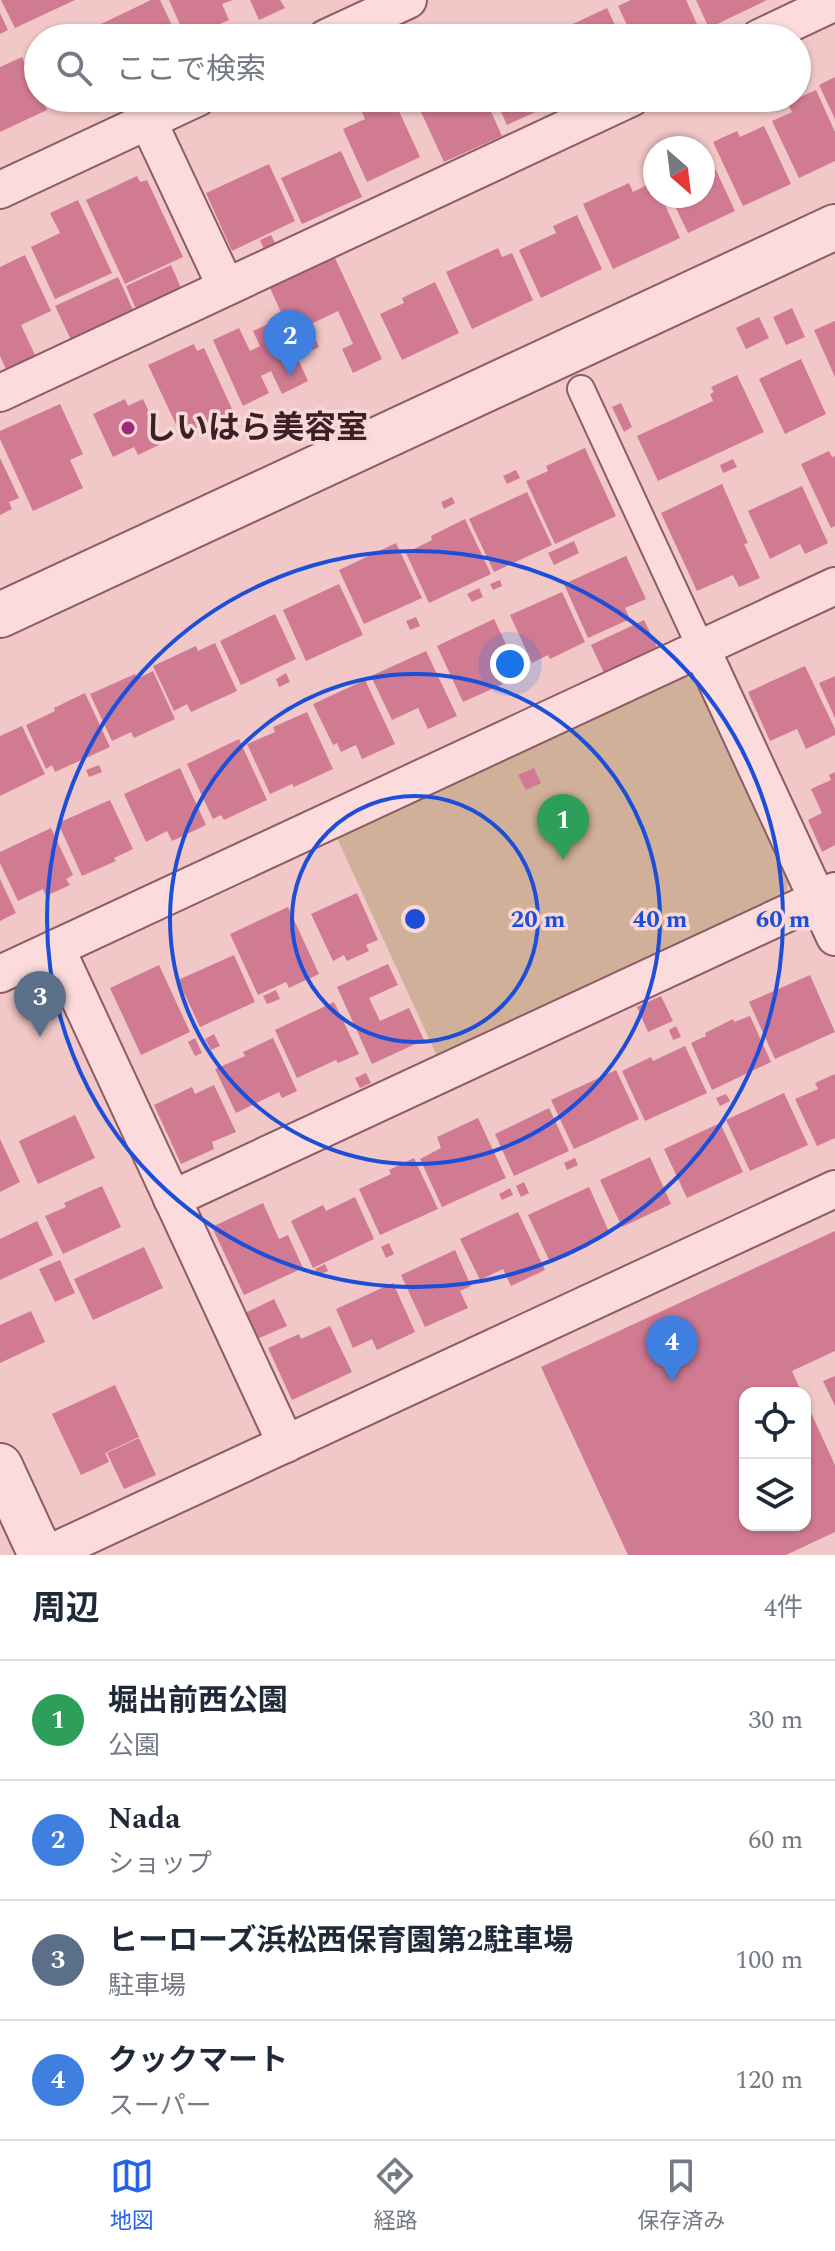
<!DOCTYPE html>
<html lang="ja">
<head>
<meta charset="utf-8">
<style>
  body { margin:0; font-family:Spectral,"Noto Sans JP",serif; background:#f6f6f7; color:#1f2937 }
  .controls { position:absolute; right:24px; bottom:24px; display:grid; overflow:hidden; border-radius:16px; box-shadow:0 2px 6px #0004 }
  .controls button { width:72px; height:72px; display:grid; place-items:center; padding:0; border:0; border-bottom:2px solid #e0e1e3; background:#fff; color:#1f2937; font:40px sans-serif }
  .compass { position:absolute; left:643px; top:136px; width:72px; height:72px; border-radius:50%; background:#fff; box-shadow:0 2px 6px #0004; rotate:152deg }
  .you { position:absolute; left:510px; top:664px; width:28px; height:28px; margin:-20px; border:6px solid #fff; border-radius:50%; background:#1a73e8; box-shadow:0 0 0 12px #1a73e833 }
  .badge { display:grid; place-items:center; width:52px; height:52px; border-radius:50%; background:#2563eb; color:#fff; font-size:26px; font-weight:700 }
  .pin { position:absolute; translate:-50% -66px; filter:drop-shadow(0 2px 4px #0008) }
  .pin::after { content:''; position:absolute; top:42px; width:28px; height:24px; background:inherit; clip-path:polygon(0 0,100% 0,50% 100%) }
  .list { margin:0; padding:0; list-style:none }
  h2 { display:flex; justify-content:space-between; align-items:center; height:104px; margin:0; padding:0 32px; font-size:34px }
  h2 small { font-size:26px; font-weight:400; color:#747a83 }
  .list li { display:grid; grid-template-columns:52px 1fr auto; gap:24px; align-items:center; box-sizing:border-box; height:120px; padding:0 32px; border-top:2px solid #e0e1e3 }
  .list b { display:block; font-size:30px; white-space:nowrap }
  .list p { margin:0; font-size:26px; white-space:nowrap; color:#747a83 }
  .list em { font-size:26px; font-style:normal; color:#747a83 }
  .icon { flex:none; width:44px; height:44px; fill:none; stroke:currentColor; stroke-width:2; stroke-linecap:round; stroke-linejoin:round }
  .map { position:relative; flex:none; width:835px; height:1555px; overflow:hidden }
  .search { position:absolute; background:#fff; box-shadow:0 2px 6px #0004; left:24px; right:24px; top:24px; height:88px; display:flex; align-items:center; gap:20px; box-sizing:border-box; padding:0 28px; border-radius:44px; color:#747a83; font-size:30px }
  .sheet { height:584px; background:#fff }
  nav { display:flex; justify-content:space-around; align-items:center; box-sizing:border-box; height:112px; border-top:2px solid #e0e1e3; background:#fff; font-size:22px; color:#747a83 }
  nav a { display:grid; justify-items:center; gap:4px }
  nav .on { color:#2563eb }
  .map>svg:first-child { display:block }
</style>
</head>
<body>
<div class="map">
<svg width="835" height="1555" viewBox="0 0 835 1555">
  <rect width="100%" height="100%" fill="#f1c7c7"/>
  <polygon fill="#d0b099" points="684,676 696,681 789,882 785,894 437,1056 337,838"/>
  <g fill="#d17b93">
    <polygon points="1,0 75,0 15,28"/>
    <polygon points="151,0 160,0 178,38 107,38 101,24"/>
    <polygon points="169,0 233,0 222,4 229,20 186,38"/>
    <polygon points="250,0 280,0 285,8 259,20"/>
    <polygon points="631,0 686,0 702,35 694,38 633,38 618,6"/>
    <polygon points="696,0 767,0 709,28"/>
    <polygon points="607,8 621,38 543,38"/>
    <polygon points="0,13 8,30 0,34"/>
    <polygon points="88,24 94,38 57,38"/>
    <polygon points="38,47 38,73 28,51"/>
    <polygon points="22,57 38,91 38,98 41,98 47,110 0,132 0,67"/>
    <polygon points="835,77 835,119 819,85"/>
    <polygon points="816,90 835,132 835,161 799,178 772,121 792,112 787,103"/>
    <polygon points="50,98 87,98 75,104 73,98 54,107"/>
    <polygon points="386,98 393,98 420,157 367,182 343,129 365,119 361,110"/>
    <polygon points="404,98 413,98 416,104 409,107"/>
    <polygon points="450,98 485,98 502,136 444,162 421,112"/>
    <polygon points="495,98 566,98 507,125"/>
    <polygon points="764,126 791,184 743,206 713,142 737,131 740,137"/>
    <polygon points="705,147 735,211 688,233 670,196 703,196 703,148"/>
    <polygon points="341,151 362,197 302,224 281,178"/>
    <polygon points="269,164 295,221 232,251 206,193"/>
    <polygon points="137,176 140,182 147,180 183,257 125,284 86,200"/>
    <polygon points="655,181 655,196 661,196 680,238 613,269 583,204 629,183 633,192"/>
    <polygon points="78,200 112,273 55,299 31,247 60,233 50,213"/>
    <polygon points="577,215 602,269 541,298 519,250 556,233 553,226"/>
    <polygon points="271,235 275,243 264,249 260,240"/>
    <polygon points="498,248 502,257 512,253 533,300 472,329 446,272"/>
    <polygon points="25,255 51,311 21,325 35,355 6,369 0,356 0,267"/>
    <polygon points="335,258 382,359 353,373 342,349 353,344 338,311 309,325 319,347 297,357 308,381 282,394 271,371 261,376 269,393 243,406 213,340 239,328 250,351 260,346 253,331 279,319 281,322 285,321 270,288"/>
    <polygon points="171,265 181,288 136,309 126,286"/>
    <polygon points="118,277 135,314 72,342 55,306"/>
    <polygon points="435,282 459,333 402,360 380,314 404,303 402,298"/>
    <polygon points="792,308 805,337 786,345 773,317"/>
    <polygon points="759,317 769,338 746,349 736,328"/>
    <polygon points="835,321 835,377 814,330"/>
    <polygon points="194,344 197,351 204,348 233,411 181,435 148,365"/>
    <polygon points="801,359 826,414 785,434 759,379"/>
    <polygon points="737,375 764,432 658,481 637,436 713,401 710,394 714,392 711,387"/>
    <polygon points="125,399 128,406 143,399 163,443 138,455 134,447 113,457 93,414"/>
    <polygon points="621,403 632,427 624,432 612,407"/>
    <polygon points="60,404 83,454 70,460 83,488 33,511 0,439 0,431"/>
    <polygon points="585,448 616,516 555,544 526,481 548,471 546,466"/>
    <polygon points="829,451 832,457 835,456 835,526 831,528 801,464"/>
    <polygon points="0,458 19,498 9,502 12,509 0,515"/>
    <polygon points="733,459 737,467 723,473 720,465"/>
    <polygon points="516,470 520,478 507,484 503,476"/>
    <polygon points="722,484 748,543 744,544 760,578 739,587 733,575 697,591 661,513"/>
    <polygon points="802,486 828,543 805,554 800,544 770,559 748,511"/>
    <polygon points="527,492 552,545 494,572 469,519"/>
    <polygon points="452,497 455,503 444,509 441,502"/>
    <polygon points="465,519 491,574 429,603 406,553 432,540 431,536"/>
    <polygon points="574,541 579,553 554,565 548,553"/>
    <polygon points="396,543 422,598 364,624 339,570"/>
    <polygon points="626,556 646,599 625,608 630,619 588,638 564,584"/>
    <polygon points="500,580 502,586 493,590 490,584"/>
    <polygon points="339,584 363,635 306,661 283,610"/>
    <polygon points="479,588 483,597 472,602 467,594"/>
    <polygon points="562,592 585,642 550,659 548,655 532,663 510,615"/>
    <polygon points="275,614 296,659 241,685 220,641"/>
    <polygon points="416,617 420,626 410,630 406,621"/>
    <polygon points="494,619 515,663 497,671 503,684 463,702 437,646"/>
    <polygon points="644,620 657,647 604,673 591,645"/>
    <polygon points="215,643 237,691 191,712 187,704 174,711 153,666 196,646 198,651"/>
    <polygon points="426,651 457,716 428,729 418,708 392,720 371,676"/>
    <polygon points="805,666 835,729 835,735 806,749 797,729 770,741 748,692"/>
    <polygon points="153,671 175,719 134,738 131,732 112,741 90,694 135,674 137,679"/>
    <polygon points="286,673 290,682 279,687 276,679"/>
    <polygon points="835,676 835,718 819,683"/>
    <polygon points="365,680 395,744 362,759 356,745 341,752 337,743 333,745 313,704"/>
    <polygon points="85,693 110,747 55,772 52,765 46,769 26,725 55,711 54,708"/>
    <polygon points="307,712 333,769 294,787 292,784 270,794 247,744 275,732 273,727"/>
    <polygon points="22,726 45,774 0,796 0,736"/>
    <polygon points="239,739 267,800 224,820 221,815 213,819 187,764"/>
    <polygon points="99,765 102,772 89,777 86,770"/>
    <polygon points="180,768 206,825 172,841 167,831 146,842 124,794"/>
    <polygon points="534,768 541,783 526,790 518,775"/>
    <polygon points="835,772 835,845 822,852 808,820 822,813 811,789 831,780 829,775"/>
    <polygon points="110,800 133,849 114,858 116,861 82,876 58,823"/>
    <polygon points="51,828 73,875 66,879 70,885 46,896 43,889 18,901 0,863 0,852"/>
    <polygon points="0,879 16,913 0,921"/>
    <polygon points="357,893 378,940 366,945 369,951 347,961 344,955 333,961 311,914"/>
    <polygon points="288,907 319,974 289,988 286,982 258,995 230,934"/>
    <polygon points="234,955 255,1002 200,1027 178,980"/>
    <polygon points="388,964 398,985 369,998 380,1021 409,1008 424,1040 372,1064 337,987"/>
    <polygon points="159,965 190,1032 141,1055 110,988"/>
    <polygon points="810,975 835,1032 775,1059 749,1002"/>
    <polygon points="276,990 280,999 267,1004 263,996"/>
    <polygon points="661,996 673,1021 648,1032 637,1007"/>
    <polygon points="334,1002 359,1054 338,1063 336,1060 297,1078 275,1030"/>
    <polygon points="750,1016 771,1062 712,1090 691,1043 706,1036 705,1033 733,1019 734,1022"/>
    <polygon points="676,1026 681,1037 673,1040 669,1030"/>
    <polygon points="214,1034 220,1046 211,1050 205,1039"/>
    <polygon points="195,1038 202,1053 195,1056 188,1042"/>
    <polygon points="273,1038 297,1091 282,1098 279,1092 236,1113 215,1069 245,1056 243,1052"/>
    <polygon points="685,1046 707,1093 645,1121 622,1071 651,1057 653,1061"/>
    <polygon points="616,1070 639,1119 574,1149 551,1100"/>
    <polygon points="366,1073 371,1083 360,1088 355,1078"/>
    <polygon points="835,1074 835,1138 817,1146 795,1099 818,1089 815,1083"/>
    <polygon points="214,1085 236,1132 212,1142 214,1149 181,1164 154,1105 192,1087 195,1094"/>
    <polygon points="784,1093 808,1145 750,1171 726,1120"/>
    <polygon points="726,1094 730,1101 720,1106 716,1098"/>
    <polygon points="549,1108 569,1151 514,1176 495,1134"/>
    <polygon points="75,1115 95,1158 38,1184 19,1141"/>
    <polygon points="478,1118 506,1178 442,1207 420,1159 441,1148 437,1137"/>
    <polygon points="720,1123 743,1172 687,1198 664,1149"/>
    <polygon points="0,1139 20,1182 0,1192"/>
    <polygon points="650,1157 671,1204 622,1227 600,1180"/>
    <polygon points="414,1158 438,1209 380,1235 359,1189 391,1174 389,1170"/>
    <polygon points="575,1158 578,1165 567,1170 564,1163"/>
    <polygon points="524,1182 529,1193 521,1197 516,1186"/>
    <polygon points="102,1186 121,1227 63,1254 45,1216 66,1207 64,1203"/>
    <polygon points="589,1187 610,1234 550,1262 528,1215"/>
    <polygon points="510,1188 513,1195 502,1200 499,1194"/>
    <polygon points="355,1197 374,1239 313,1268 291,1221 323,1205 326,1211"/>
    <polygon points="263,1203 279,1239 288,1235 303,1268 244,1295 212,1227"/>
    <polygon points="518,1212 545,1270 511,1286 503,1269 480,1280 460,1239"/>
    <polygon points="37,1221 53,1255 0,1280 0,1239"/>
    <polygon points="835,1231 835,1351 792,1371 802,1393 745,1393 745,1525 805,1525 805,1400 835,1465 835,1532 786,1555 628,1555 541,1367"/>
    <polygon points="389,1243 394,1254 386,1258 381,1247"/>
    <polygon points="144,1247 163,1288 93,1320 74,1279"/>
    <polygon points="455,1250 471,1286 460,1291 468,1308 425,1327 401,1275"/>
    <polygon points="60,1260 75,1293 55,1302 39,1269"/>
    <polygon points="325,1264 328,1271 318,1275 315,1269"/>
    <polygon points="393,1283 415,1332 377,1350 372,1339 353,1348 336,1309"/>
    <polygon points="274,1299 287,1326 257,1339 245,1313"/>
    <polygon points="31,1311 45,1342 0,1363 0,1325"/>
    <polygon points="330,1326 352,1372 292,1400 268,1348 299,1334 301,1339"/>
    <polygon points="835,1376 835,1406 823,1381"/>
    <polygon points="115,1385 139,1437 105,1453 109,1462 81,1475 52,1414"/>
    <polygon points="139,1438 156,1475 124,1489 107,1453"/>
  </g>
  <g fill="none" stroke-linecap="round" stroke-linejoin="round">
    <g stroke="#8e5b63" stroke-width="30">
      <polyline id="pedestrian" points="581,389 701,648"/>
    </g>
    <g stroke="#8e5b63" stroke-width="40">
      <g id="minor">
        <polyline points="326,38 408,0"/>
        <polyline points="759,38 835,2"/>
        <polyline points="148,121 226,287"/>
        <polyline points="0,190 197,98"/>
        <polyline points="0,393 631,98"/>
        <polyline points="701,648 835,937"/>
        <polyline points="56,948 286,1444"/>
        <polyline points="0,974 835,586"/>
        <polyline points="172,1199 835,891"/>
        <polyline points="46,1555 835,1189"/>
      </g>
    </g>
    <g stroke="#8e5b63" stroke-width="48">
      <g id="tertiary">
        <polyline points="0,615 835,227"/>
        <polyline points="0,1466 41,1555"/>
      </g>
    </g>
    <use href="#pedestrian" stroke="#fbdbdb" stroke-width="26"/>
    <use href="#minor" stroke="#fbdbdb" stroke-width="36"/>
    <use href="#tertiary" stroke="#fbdbdb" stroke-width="44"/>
  </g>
  <g fill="none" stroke="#1d4ed8" stroke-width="4">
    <circle cx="415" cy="919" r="123"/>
    <circle cx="415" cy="919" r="245"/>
    <circle cx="415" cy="919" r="368"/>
  </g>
  <circle fill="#a0277c" stroke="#f8d7d7" stroke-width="3" cx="128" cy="428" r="8"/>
  <g text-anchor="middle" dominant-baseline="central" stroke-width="7" stroke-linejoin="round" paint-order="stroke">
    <g font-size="32" font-weight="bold" fill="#3d1f26" stroke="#f8d7d7" text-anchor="start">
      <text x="144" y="428">しいはら美容室</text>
    </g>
  </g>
  <circle cx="415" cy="919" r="12" fill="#1d4ed8" stroke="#f8d7d7" stroke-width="4"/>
  <g font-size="24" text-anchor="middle" font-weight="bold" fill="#1d4ed8" stroke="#f8d7d7" stroke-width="7" stroke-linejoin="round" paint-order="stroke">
    <text x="538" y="927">20 m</text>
    <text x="660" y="927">40 m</text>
    <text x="783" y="927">60 m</text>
  </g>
</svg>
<div class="controls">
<button><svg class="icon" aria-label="locate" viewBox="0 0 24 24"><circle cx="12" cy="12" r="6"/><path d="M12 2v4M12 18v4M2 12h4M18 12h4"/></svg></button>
<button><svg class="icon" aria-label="layers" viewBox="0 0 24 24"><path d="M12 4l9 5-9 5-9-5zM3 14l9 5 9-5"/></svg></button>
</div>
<svg class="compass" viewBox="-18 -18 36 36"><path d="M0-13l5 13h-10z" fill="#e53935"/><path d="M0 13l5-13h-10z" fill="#747a83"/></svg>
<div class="you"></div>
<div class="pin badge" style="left:563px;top:860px;background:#2e9e5b">1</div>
<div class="pin badge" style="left:290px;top:376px;background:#3f7fe0">2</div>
<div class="pin badge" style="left:40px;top:1037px;background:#5c6f8a">3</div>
<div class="pin badge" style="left:672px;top:1382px;background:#3f7fe0">4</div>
<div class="search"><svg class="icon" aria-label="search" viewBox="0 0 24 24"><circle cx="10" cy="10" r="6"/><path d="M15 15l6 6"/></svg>ここで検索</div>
</div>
<section class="sheet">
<h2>周辺<small>4件</small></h2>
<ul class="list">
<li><span class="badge" style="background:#2e9e5b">1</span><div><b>堀出前西公園</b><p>公園</p></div><em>30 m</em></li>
<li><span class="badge" style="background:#3f7fe0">2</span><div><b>Nada</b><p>ショップ</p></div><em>60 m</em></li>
<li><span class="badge" style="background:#5c6f8a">3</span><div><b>ヒーローズ浜松西保育園第2駐車場</b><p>駐車場</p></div><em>100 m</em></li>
<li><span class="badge" style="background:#3f7fe0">4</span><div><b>クックマート</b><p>スーパー</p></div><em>120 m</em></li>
</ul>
</section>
<nav>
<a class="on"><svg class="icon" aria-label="map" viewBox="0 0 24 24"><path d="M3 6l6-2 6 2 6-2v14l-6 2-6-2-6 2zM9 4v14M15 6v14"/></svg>地図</a>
<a><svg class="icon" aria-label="directions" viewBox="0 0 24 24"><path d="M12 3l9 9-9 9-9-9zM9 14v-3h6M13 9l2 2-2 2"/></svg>経路</a>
<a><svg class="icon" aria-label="saved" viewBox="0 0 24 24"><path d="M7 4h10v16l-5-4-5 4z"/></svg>保存済み</a>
</nav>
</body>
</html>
